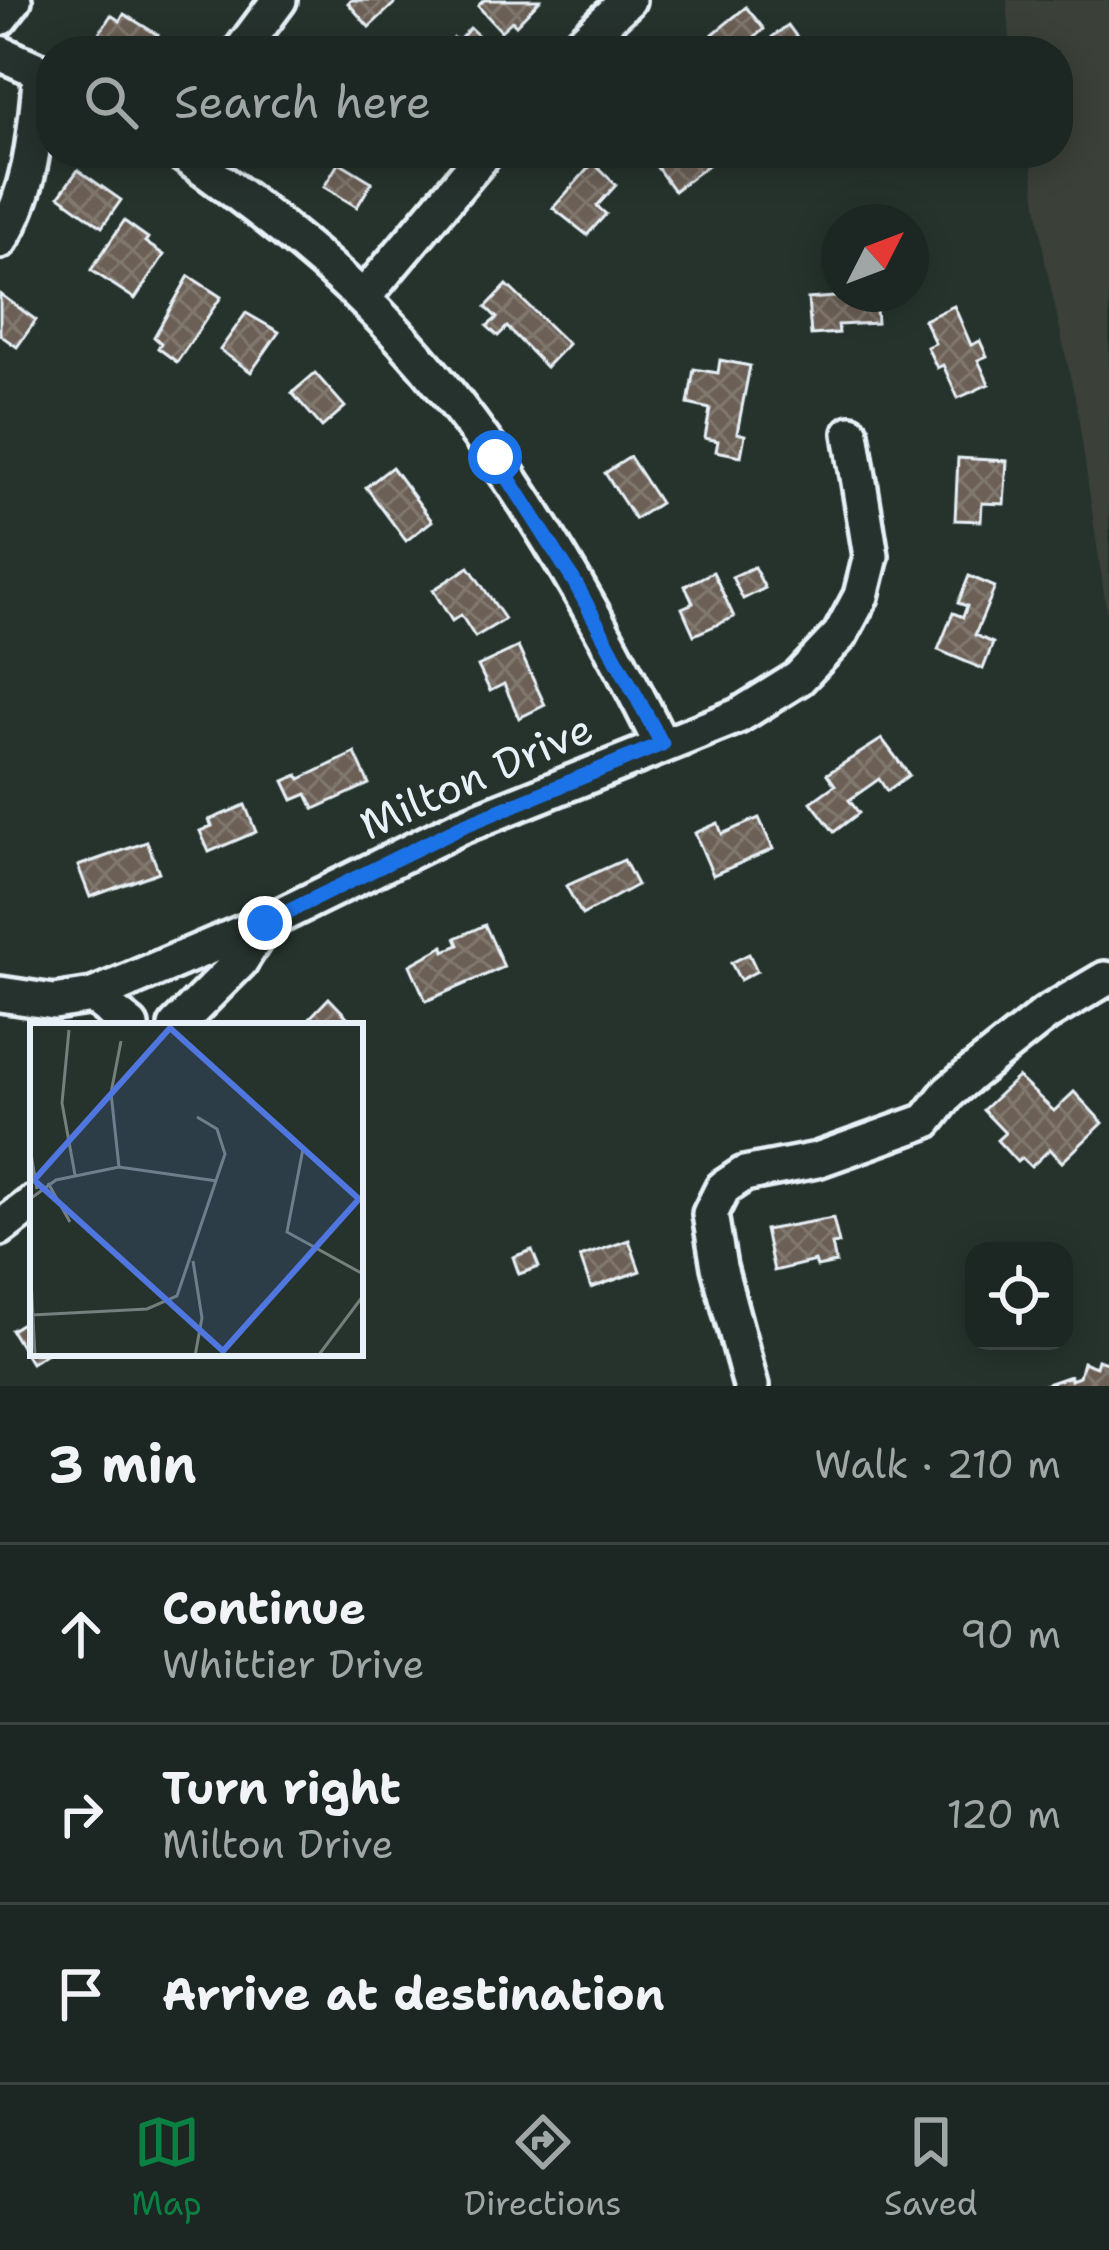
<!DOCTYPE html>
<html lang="en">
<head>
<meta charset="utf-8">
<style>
  body { margin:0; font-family:"Shantell Sans",sans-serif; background:#29322f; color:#f1f3f6 }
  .controls { position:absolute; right:36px; bottom:36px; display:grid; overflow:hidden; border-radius:24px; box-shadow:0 6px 30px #0003 }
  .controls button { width:108px; height:108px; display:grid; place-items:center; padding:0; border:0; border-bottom:3px solid #3a4340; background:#1c2622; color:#f1f3f6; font:60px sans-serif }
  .compass { position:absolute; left:821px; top:204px; width:108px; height:108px; border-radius:50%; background:#1c2622; box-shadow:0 6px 30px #0003; rotate:48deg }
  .stop { position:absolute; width:36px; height:36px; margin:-27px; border:9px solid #1a73e8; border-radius:50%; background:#fff }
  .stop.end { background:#1a73e8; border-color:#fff; box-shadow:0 3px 12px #0008 }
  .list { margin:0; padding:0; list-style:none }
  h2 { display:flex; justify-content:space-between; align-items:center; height:156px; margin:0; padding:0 48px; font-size:51px }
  h2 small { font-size:39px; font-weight:400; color:#a0a5a5 }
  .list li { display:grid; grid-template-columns:78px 1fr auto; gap:36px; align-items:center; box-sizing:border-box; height:180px; padding:0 48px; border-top:3px solid #3a4340 }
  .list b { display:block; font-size:45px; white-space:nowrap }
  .list p { margin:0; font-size:39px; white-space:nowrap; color:#a0a5a5 }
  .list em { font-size:39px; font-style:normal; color:#a0a5a5 }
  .icon { flex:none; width:66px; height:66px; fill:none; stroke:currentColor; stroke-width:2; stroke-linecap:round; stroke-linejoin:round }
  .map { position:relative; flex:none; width:1109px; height:1386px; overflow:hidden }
  .search { position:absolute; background:#1c2622; box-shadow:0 6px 30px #0003; left:36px; right:36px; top:36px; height:132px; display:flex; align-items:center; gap:30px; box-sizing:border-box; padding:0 42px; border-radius:48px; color:#a0a5a5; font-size:45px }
  .sheet { height:696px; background:#1c2622 }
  nav { display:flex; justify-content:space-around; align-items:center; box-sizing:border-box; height:168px; border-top:3px solid #3a4340; background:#1c2622; font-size:33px; color:#a0a5a5 }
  nav a { display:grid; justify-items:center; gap:6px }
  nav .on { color:#0b8043 }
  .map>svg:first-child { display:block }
</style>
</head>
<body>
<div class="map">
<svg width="1109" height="1386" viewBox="0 0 1109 1386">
  <defs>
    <pattern id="building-cross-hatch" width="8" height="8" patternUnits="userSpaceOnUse" patternTransform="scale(3)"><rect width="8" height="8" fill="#6c6156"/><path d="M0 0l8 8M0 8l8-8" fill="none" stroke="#81786f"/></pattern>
  </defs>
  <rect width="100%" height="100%" fill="#26332d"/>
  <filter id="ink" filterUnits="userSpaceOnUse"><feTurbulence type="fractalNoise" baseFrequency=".00833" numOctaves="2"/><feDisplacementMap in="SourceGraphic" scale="24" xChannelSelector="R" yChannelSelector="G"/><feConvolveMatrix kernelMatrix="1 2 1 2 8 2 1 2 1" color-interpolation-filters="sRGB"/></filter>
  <g filter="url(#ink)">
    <polygon fill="#3b4139" points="1007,0 1109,0 1109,628 1077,407 1045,261 1030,153 1058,153 1058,51 1011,51"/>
    <g fill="url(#building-cross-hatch)" stroke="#e8f1f8" stroke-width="3">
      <polygon points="351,0 398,0 369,27 348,3"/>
      <polygon points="484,0 540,0 516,25 512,21 501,31 478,6"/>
      <polygon points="746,7 764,29 738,51 728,51 713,34"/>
      <polygon points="124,14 158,35 148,51 124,51 98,35 111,15 120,21"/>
      <polygon points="788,25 799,40 782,51 772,37"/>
      <polygon points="470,28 495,51 443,51 454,38 458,41"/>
      <polygon points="673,153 713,153 704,159 708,165 674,191 656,166"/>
      <polygon points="339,162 372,182 357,207 324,187"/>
      <polygon points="593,163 616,185 597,206 606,214 587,235 553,208"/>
      <polygon points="78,170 121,200 102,227 59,196"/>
      <polygon points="124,221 148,238 145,242 164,255 135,299 91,270"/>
      <polygon points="189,276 221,297 177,362 158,348 161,343 154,337"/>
      <polygon points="507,285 568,344 546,367 507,327 498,336 487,326 497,318 486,307"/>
      <polygon points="0,294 36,320 17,347 0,335"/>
      <polygon points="875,294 877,323 838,325 839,333 811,335 808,299"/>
      <polygon points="954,306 971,345 980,341 987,356 978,360 989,384 958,398 943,365 937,368 927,347 935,343 924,320"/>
      <polygon points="246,313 279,332 251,372 220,350"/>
      <polygon points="720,360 750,366 737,433 745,435 741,456 716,451 718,441 705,438 710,409 688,404 694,369 718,373"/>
      <polygon points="315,373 345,407 322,427 292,393"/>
      <polygon points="630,457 660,503 635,519 605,473"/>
      <polygon points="958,458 1007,461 1004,504 982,503 981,521 955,520"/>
      <polygon points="392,467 432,521 406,541 366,487"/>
      <polygon points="469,567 505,619 475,637 461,615 452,621 433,590"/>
      <polygon points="754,567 765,588 743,599 732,577"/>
      <polygon points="713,572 734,617 694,635 682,608 693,603 685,586"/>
      <polygon points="969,576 995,587 975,635 993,643 983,669 938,650 953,613 963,617 967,606 958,603"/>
      <polygon points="518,647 545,705 519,718 504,684 490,691 478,666"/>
      <polygon points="882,739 909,775 887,791 879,779 849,800 859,813 834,832 811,802 835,785 827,774"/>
      <polygon points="355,753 369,784 314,809 307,794 293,800 284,781 298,775 300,779"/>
      <polygon points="245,805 256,832 209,852 200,831 212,826 209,820"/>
      <polygon points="759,818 773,849 713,875 695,833 718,823 722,834"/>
      <polygon points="147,842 159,872 90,897 78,866"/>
      <polygon points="624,860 637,885 582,915 566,886"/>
      <polygon points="485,925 504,967 426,1001 410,965 444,946 445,951 459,945 456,938"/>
      <polygon points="749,954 757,971 740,980 731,963"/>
      <polygon points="329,998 352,1022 348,1026 302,1026"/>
      <polygon points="1018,1077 1054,1111 1074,1092 1103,1123 1062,1162 1050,1149 1031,1167 1022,1158 1017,1162 997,1140 1005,1133 983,1110"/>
      <polygon points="833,1218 839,1243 832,1244 836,1263 817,1267 815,1261 774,1271 765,1230"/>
      <polygon points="629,1240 640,1271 591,1288 580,1257"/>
      <polygon points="532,1250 539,1267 519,1274 513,1257"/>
      <polygon points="33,1317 33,1353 47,1353 31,1363 11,1330"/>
      <polygon points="1098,1360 1109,1364 1109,1386 1041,1386 1070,1376 1071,1380 1079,1377 1083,1362 1096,1367"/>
    </g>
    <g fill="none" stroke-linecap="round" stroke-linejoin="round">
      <g stroke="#e8f1f8" stroke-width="42">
        <g id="minor">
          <polyline points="0,18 14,0"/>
          <polyline points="241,51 279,0"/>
          <polyline points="573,51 628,0"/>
          <polyline points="0,53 51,76"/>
          <path d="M181,153C244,197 305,243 360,296C484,414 586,592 661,744"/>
          <path d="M0,241C33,188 35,132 41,71"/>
          <polyline points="363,298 485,153"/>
          <polyline points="0,994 54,1002 93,996 265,923 460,827 738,716 799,678 840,635 861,596 871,556 851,433"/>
          <polyline points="93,996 131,1026"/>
          <polyline points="176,1026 240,962 265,923"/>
          <polyline points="0,1228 33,1203"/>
          <polyline points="751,1386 719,1267 710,1214 723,1188 744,1174 817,1160 926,1121 948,1093 973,1072 1046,1014 1105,979"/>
        </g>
      </g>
      <use href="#minor" stroke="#26332d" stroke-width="33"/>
    </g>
  </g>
  <g fill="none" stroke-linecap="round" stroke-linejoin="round" filter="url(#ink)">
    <polyline stroke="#1a73e8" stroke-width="15" points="265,923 460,827 662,744 574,581 495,457"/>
  </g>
  <g text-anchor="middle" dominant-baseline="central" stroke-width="9" stroke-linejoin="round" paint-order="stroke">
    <g font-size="42" fill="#e8f1f8" stroke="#26332d">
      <text transform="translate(476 776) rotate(-24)">Milton Drive</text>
    </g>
  </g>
  <g transform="translate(30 1023)">
    <rect width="333" height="333" fill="#26332d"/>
    <path fill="none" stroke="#747f7e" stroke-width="3" d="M39,7L32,80L45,152M0,125L7,166M273,126L257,209L333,251M89,144L81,70L91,18M18,160L40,199M0,176L26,157L89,144L187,158M0,236L5,333M163,238L172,295L165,333M2,292L117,286L147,273L195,131L187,106L167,94M288,333L333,273"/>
    <path fill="#5077e0" fill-opacity="0.15" stroke="#5077e0" stroke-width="6" d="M140,5L329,176L193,328L4,157Z"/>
    <rect width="333" height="333" fill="none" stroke="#e8f1f8" stroke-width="6"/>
  </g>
</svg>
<div class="controls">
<button><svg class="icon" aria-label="locate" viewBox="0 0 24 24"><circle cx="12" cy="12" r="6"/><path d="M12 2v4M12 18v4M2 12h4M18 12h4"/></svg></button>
</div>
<svg class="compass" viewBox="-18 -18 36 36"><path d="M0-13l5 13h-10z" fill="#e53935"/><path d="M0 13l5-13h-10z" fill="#a0a5a5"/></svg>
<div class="stop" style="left:495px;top:457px"></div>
<div class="stop end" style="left:265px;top:923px"></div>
<div class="search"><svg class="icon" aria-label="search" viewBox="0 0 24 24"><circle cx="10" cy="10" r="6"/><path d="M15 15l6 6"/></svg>Search here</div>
</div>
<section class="sheet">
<h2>3 min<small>Walk · 210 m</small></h2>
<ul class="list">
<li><svg class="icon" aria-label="ahead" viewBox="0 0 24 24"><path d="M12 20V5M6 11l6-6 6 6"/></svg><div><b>Continue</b><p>Whittier Drive</p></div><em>90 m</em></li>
<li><svg class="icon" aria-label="right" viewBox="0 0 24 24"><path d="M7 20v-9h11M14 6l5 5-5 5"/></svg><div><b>Turn right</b><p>Milton Drive</p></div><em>120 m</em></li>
<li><svg class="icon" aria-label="arrive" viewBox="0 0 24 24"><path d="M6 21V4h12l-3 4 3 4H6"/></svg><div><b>Arrive at destination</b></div></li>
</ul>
</section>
<nav>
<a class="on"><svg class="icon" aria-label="map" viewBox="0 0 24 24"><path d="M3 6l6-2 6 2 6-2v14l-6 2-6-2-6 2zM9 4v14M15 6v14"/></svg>Map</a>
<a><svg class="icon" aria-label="directions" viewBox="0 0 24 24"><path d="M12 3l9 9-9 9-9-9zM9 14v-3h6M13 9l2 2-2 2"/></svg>Directions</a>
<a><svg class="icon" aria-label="saved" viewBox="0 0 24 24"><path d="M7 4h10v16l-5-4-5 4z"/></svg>Saved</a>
</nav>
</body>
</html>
